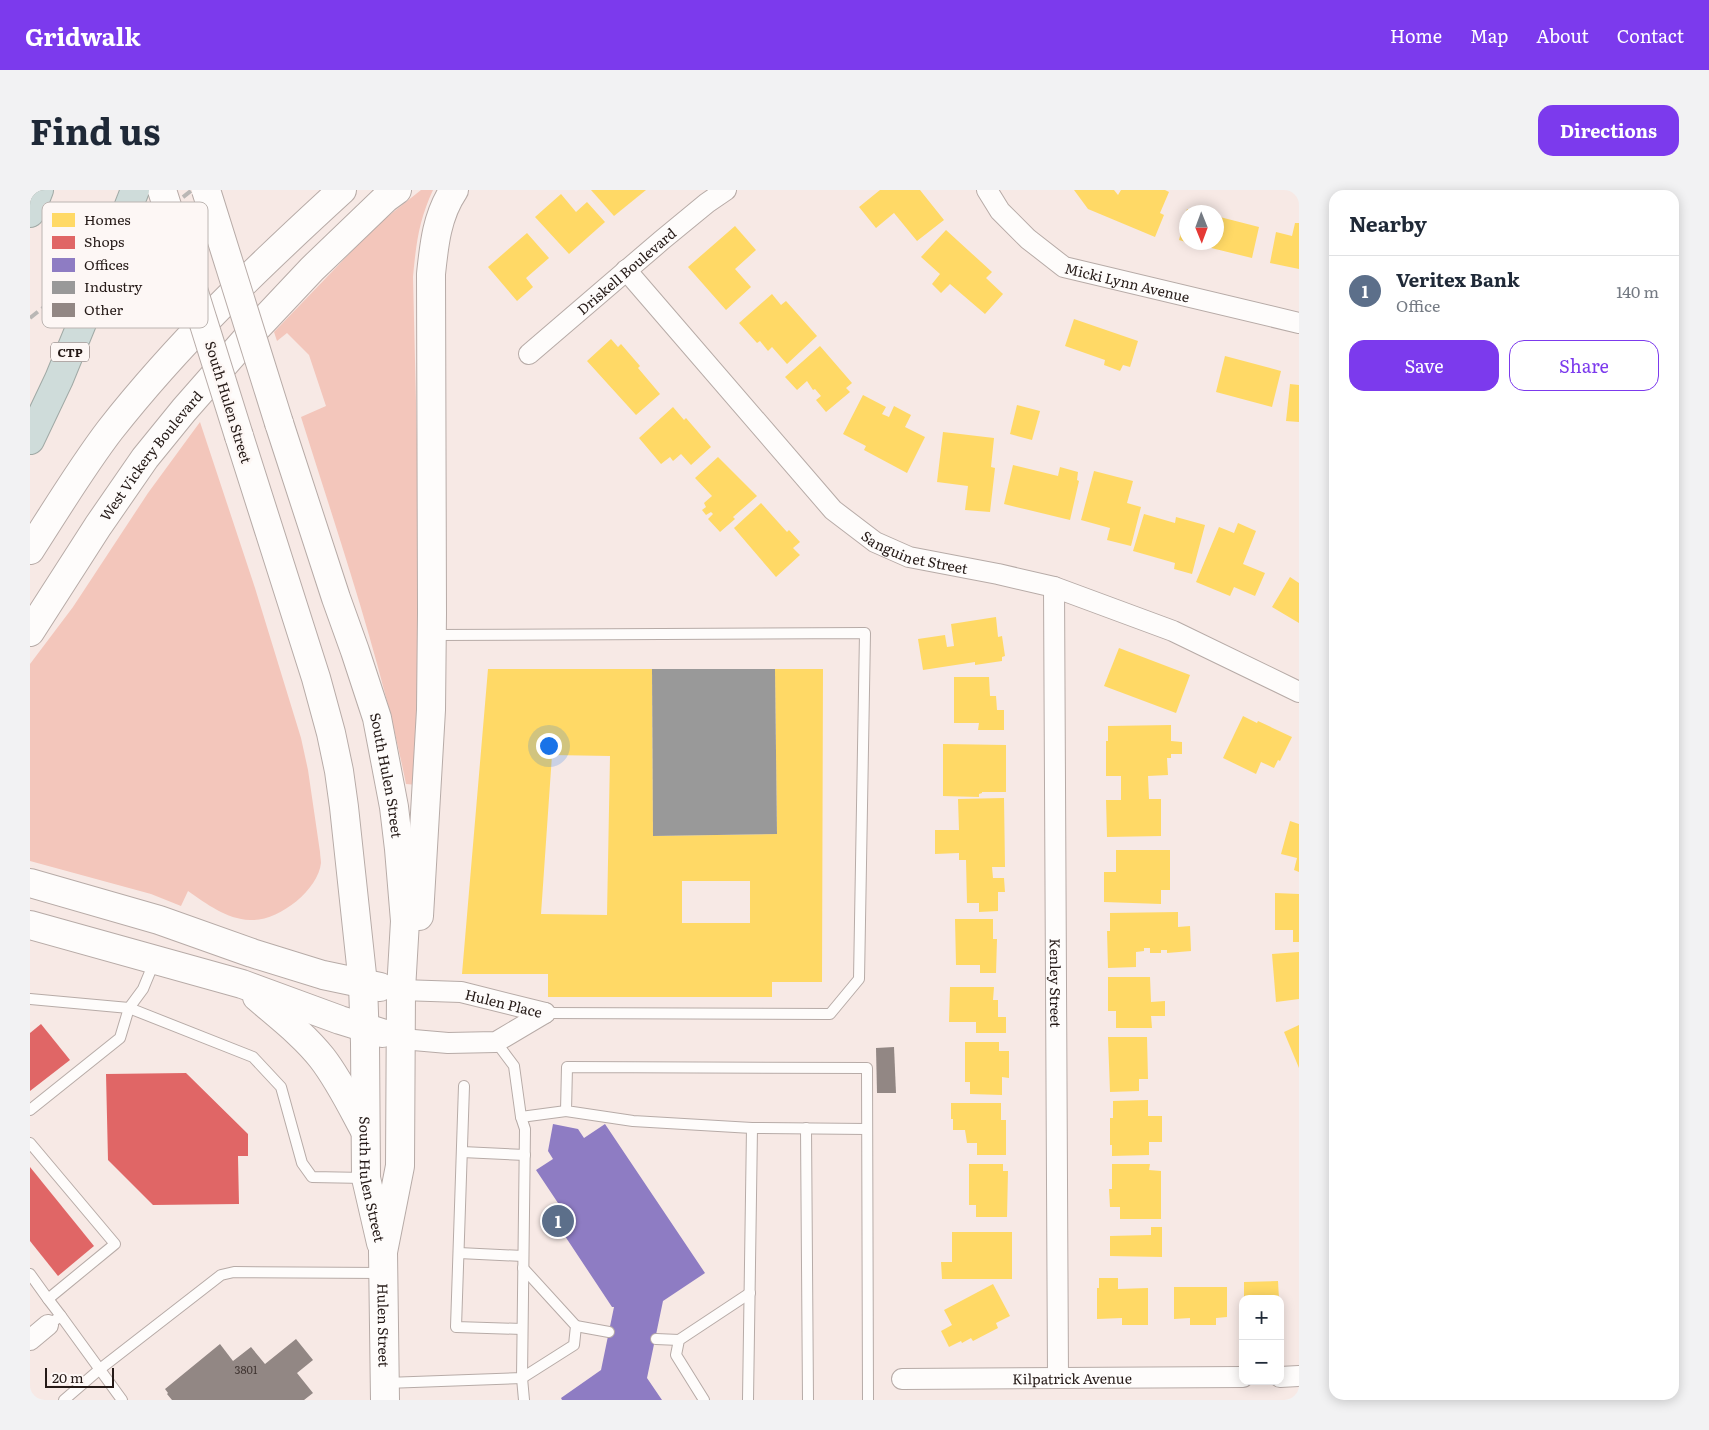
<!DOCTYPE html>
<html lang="en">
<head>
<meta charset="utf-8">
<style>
  body { margin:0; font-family:Literata,serif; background:#f2f2f3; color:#1f2937 }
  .controls { position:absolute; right:15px; bottom:15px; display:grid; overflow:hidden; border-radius:10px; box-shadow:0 2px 12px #0003 }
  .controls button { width:45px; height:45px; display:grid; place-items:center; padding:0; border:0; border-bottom:1px solid #e0e1e3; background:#fff; color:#1f2937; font:25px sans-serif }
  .compass { position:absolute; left:1149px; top:15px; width:45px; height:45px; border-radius:50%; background:#fff; box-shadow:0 2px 12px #0003; rotate:179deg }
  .scale { position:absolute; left:15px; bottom:12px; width:69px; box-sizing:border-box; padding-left:5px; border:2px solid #251a17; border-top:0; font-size:14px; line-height:18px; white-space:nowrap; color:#251a17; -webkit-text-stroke:4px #fdf7f5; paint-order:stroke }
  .you { position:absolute; left:518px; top:555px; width:18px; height:18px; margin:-12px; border:4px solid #fff; border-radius:50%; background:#1a73e8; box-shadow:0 0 0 8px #1a73e833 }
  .badge { display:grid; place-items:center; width:32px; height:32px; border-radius:50%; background:#7c3aed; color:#fff; font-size:16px; font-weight:700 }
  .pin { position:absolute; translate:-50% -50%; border:2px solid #fff; box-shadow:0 1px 5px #0006 }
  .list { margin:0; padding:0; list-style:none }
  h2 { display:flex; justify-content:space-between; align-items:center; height:65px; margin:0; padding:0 20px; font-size:21px }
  h2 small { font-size:16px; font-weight:400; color:#747a83 }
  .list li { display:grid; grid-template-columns:32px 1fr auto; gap:15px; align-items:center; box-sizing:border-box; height:70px; padding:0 20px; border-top:1px solid #e0e1e3 }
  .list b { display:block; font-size:19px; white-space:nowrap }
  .list p { margin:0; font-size:16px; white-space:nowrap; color:#747a83 }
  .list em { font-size:16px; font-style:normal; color:#747a83 }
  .actions { display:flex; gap:10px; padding:15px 20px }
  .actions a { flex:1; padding:11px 0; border:1px solid #7c3aed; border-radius:15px; text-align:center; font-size:18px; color:#7c3aed }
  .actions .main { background:#7c3aed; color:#fff }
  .map { position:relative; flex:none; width:1269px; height:1210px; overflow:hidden; border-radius:15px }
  header { display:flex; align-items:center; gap:30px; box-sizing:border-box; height:70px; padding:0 25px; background:#7c3aed; color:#fff }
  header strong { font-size:24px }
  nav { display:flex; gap:28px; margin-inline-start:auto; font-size:18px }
  .intro { display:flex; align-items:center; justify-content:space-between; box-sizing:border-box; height:120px; padding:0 30px }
  h1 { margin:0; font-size:35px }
  .button { padding:12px 22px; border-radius:15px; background:#7c3aed; color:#fff; font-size:18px; font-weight:700 }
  main { display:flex; gap:30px; padding:0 30px }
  aside { flex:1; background:#fff; border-radius:15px; box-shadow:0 2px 12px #0003 }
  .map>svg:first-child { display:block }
</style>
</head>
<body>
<header>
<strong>Gridwalk</strong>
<nav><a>Home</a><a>Map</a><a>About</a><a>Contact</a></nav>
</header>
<div class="intro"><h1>Find us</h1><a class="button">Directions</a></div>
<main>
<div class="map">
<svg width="1269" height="1210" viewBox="0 0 1269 1210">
  <rect width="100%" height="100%" fill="#f7e9e5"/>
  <g fill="#f3c6bb">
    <path d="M391,0H403C389,30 386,54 383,87L393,504L387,595L376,594C351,469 309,348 271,227L296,216L279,165L257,143L247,151L244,142L347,35Z"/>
    <path d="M170,232L225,398L271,548L278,580L290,662C290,665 291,670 291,673C288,701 247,732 220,730C196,729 177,714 158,701L151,716L121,704L0,671V474L43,417L118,303Z"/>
  </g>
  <g fill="#ffd966" fill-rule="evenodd">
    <polygon points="561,0 616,0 584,26"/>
    <polygon points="850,0 890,0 914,30 887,51 864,23 846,38 829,17"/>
    <polygon points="1044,0 1084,0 1088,5 1091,0 1135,0 1139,2 1130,23 1134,25 1125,47 1058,19"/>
    <polygon points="531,4 546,22 557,12 575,32 539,64 505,27"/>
    <polygon points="1157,19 1168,22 1156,22"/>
    <polygon points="1156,23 1156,52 1149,50"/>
    <polygon points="1186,26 1229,37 1222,68 1161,53 1186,52"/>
    <polygon points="1265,33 1269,33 1269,79 1240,73 1246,42 1262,46"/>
    <polygon points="705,36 726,60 705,79 721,97 696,120 658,77"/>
    <polygon points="916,40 962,82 956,88 973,104 955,124 920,94 911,103 902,94 910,84 891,67"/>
    <polygon points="497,43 519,68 496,88 503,97 487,111 458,77"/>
    <polygon points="742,104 751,115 756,111 787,146 757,174 742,157 738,161 730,151 727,153 709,133"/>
    <polygon points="1044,129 1108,151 1100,177 1093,175 1090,181 1074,175 1075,170 1035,156"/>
    <polygon points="581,149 588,157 591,154 610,176 608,178 630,204 606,225 557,171"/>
    <polygon points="790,156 822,193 816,198 820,202 796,222 786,210 791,206 785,199 783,200 777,191 767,200 755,187"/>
    <polygon points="1195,166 1251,181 1242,217 1186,202"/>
    <polygon points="1260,194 1269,195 1269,232 1256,231"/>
    <polygon points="833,205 856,217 852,224 859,227 864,216 881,225 875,237 895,247 877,283 834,260 836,256 813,244"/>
    <polygon points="987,215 1010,221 1002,250 980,244"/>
    <polygon points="643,217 654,230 656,228 681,257 661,275 651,264 643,271 640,267 631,274 609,248"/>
    <polygon points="913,242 964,248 961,277 965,278 960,322 935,320 938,296 907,292"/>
    <polygon points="688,267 727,306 703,327 705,329 690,342 678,329 683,324 681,322 676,325 672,320 676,317 674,313 682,306 665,288"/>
    <polygon points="983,275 1028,286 1030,277 1048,282 1047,290 1049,291 1040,330 974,314"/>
    <polygon points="1064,281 1103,291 1097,313 1111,317 1101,356 1077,350 1080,338 1051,330"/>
    <polygon points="731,313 757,342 759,340 770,352 763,358 770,365 746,387 704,338"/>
    <polygon points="1114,324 1145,333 1146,327 1175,335 1162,384 1144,379 1145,373 1103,361"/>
    <polygon points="1208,333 1226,341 1213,374 1235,383 1225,406 1204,397 1200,406 1166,392 1189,337 1204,343"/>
    <polygon points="1260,387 1269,393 1269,433 1242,417"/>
    <polygon points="966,427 968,447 972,446 975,466 972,467 972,471 945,475 945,472 893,480 888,449 915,445 917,457 924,456 921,434"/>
    <polygon points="1089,458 1160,485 1146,523 1074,496"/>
    <path d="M458,479H622L623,646L747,644L745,479H793L792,792H742V807H518V784H432ZM522,565L580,566L577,725L511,724ZM652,691H720V733H652Z"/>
    <polygon points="924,487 959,487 960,506 966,506 967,520 974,520 974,540 948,540 949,533 924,533"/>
    <polygon points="1213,526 1227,533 1228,531 1262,547 1250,571 1248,570 1244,578 1231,572 1226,584 1193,568"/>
    <polygon points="1141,535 1141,551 1152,552 1152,564 1141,564 1141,568 1137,568 1138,585 1118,586 1119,609 1131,609 1131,646 1077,647 1076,610 1091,610 1091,586 1076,586 1076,551 1078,551 1078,536"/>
    <polygon points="913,554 976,555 976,602 952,602 952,603 949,604 949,607 913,606"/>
    <polygon points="974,608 975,677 962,677 963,688 974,688 975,702 968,702 968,721 949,722 949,713 937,713 936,670 929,670 929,663 905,664 905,640 929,640 928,609"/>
    <polygon points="1260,631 1269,634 1269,682 1264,680 1267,668 1251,664"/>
    <polygon points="1086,660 1140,660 1140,700 1131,700 1131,714 1074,712 1074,682 1086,682"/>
    <polygon points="1245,703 1269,704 1269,752 1263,752 1263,740 1245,740"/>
    <polygon points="1148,722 1148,737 1160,736 1161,761 1137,763 1137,760 1131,760 1131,763 1120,763 1120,758 1114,758 1114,761 1106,762 1106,777 1078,778 1077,741 1080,741 1080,723"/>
    <polygon points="925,729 963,729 963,749 967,749 966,783 950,783 950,775 926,775"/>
    <polygon points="1269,762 1269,809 1246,812 1242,764"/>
    <polygon points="1078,787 1120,787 1121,812 1135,811 1135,826 1121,826 1122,838 1086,838 1086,821 1078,821"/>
    <polygon points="920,797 964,797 963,810 968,810 968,827 976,827 976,843 946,843 946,832 919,832"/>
    <polygon points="1269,835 1269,878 1254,842"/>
    <polygon points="1078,847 1117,847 1118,889 1109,889 1109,901 1080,902"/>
    <polygon points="935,852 969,852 969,861 979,861 979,888 972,887 972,905 940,904 940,892 935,892"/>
    <polygon points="1118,910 1118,926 1132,926 1132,952 1119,952 1119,965 1082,966 1082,955 1080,955 1080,928 1083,928 1083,911"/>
    <polygon points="921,913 971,913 971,930 976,930 976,965 947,965 947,953 937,953 935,940 923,940 923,929 921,929"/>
    <polygon points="939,974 973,974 973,981 978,981 977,1027 946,1027 946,1015 939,1015"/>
    <polygon points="1082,974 1120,974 1119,980 1131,981 1131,1029 1090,1029 1090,1017 1080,1017 1079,999 1082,999"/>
    <polygon points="1121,1037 1132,1037 1132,1067 1080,1066 1080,1046 1121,1045"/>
    <polygon points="922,1042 982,1042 982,1089 912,1089 911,1072 922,1072"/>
    <polygon points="1069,1088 1088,1088 1088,1099 1118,1098 1118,1135 1092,1135 1092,1128 1067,1129 1067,1098 1069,1098"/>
    <polygon points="1248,1091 1249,1109 1214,1109 1214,1092"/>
    <polygon points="963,1094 980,1126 966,1133 968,1138 943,1151 941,1148 932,1153 931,1151 919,1157 911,1141 922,1135 914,1120"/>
    <polygon points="1144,1097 1197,1097 1197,1127 1186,1128 1186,1135 1160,1135 1160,1128 1144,1129"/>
  </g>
  <g fill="#e06666">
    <polygon points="11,834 40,870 0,901 0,843"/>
    <polygon points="156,883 218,944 218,966 208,966 209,1014 123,1015 78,970 76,884"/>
    <polygon points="0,977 64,1056 28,1086 0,1051"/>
  </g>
  <polygon fill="#8e7cc3" points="523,934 548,939 554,948 575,934 675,1083 633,1111 617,1188 632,1210 532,1210 531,1208 571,1180 584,1117 582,1117 525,1031 528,1013 506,980 523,969 518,961"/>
  <polygon fill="#999" points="622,479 745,479 747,644 623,646"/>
  <g fill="#928784">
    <polygon points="864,857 866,903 847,903 846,858"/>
    <polygon points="266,1149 283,1170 267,1183 283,1203 274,1210 142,1210 137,1204 138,1203 135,1199 190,1154 203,1171 221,1157 235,1174"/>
  </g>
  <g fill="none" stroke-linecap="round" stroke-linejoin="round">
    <g stroke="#b7aba7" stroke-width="12">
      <g id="lane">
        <polyline points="403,445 835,443 829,789 800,824 515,823"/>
        <polyline points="0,809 99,818 223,867 251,897 272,973 282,987 335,988"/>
        <polyline points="466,852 484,876 491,927 495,939 492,1188 494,1210"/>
        <polyline points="434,896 426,1137 492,1139"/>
        <polyline points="0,920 90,848 99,818 113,799 125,770"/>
        <polyline points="491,927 536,921"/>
        <polyline points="722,938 837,939"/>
        <polyline points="776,938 778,1210"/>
        <polyline points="0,953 85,1054 18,1109 31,1126 18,1135"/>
        <polyline points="432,962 495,965"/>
        <polyline points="429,1063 493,1066"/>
        <polyline points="0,1084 18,1109"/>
        <polyline points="31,1126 92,1210"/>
        <polyline points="546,1136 579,1142"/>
        <polyline points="626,1149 649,1150"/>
        <polyline points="356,1193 492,1188 544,1155 546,1136 493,1078"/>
        <polyline points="34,1210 70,1179 191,1085 204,1082 352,1083"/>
        <polyline points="674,1210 646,1165 649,1150 720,1103"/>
        <polyline points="718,1210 722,938 603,931 536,921 537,877 837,878 838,1210"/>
      </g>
    </g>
    <g stroke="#b7aba7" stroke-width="22">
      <g id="street">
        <path id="s1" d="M957,0L970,21L998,49L1034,77L1269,133"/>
        <path id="s2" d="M596,80L803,320L845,352L879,367L968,384L1024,397L1143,441L1269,502"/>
        <path id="s3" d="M499,164L632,50L677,13L696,0"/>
        <path id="s4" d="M1024,397L1028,1188"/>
        <path id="s5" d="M371,800L431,802L515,823"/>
        <polyline points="372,849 418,853 466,852 515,823"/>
        <polyline points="0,1150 18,1135"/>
        <polyline points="1250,1187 1269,1186"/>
        <path id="s6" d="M872,1189L1213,1187"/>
      </g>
    </g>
    <g stroke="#b7aba7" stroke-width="30">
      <g id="secondary">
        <path id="s7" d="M249,233L306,408L325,461L347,528L364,617L369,659L375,731L371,800L370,976L353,1062L355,1210"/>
        <path id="s8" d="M209,246L286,488L301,543L309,581L314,617L333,794L335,853L336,988L351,1053"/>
        <path d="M0,360C26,320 51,278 80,240C149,152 230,75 312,0"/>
        <path id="s9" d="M0,442L68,336L115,268L154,220L219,146L282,79L356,8L367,0"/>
        <polyline points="0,693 129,730 222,763 293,785 350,797"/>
        <path d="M389,726L401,520L402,423L401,84C404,55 407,25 424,0"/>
        <polyline points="0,735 212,794 310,830 352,843"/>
        <path d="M227,807C249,826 274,845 292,868C309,890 321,915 334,939"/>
      </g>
    </g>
    <g stroke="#a0a9a5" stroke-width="30">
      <g id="highway">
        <polyline points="0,23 9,0"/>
        <polyline points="0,250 29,189 77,72"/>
      </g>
    </g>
    <use href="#lane" stroke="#fefcfb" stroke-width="10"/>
    <use href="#street" stroke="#fefcfb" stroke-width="20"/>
    <use href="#secondary" stroke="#fefcfb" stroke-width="28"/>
    <use href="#highway" stroke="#cfdcda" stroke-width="28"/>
    <polyline stroke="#bab7b5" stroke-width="4" stroke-dasharray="10 5" stroke-linecap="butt" points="0,128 162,0"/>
    <g stroke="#b7aba7" stroke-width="30" stroke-linecap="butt">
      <g id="secondary-bridge">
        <polyline points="132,0 209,246"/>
        <polyline points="176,0 249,233"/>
      </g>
    </g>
    <g stroke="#a0a9a5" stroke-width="30" stroke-linecap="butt">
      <polyline id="highway-bridge" points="77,72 105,0"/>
    </g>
    <use href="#secondary-bridge" stroke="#fefcfb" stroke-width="28"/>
    <use href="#highway-bridge" stroke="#cfdcda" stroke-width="28"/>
  </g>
  <g text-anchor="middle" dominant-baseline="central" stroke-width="5" stroke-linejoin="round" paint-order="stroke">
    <g font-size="11" fill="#403532">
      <text x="216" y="1179">3801</text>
    </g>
    <rect fill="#fdf7f5" stroke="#665c5a" stroke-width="1" x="21" y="152.5" width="38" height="19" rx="4"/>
    <g font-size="12" font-weight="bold" fill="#251a17">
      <text x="40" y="162">CTP</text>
    </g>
    <g font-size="14" fill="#251a17" stroke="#fdf7f5">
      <text stroke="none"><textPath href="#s3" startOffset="128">Driskell Boulevard</textPath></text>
      <text stroke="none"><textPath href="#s1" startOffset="175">Micki Lynn Avenue</textPath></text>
      <text transform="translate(199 212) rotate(73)">South Hulen Street</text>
      <text stroke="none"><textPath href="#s9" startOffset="214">West Vickery Boulevard</textPath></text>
      <text stroke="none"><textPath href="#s2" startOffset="411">Sanguinet Street</textPath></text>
      <text stroke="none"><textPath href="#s7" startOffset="369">South Hulen Street</textPath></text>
      <text stroke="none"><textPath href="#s4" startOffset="396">Kenley Street</textPath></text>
      <text stroke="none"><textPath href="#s5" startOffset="104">Hulen Place</textPath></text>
      <text stroke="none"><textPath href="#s8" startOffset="760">South Hulen Street</textPath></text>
      <text stroke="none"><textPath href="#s7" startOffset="922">Hulen Street</textPath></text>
      <text stroke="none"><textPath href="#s6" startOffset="170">Kilpatrick Avenue</textPath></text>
    </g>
  </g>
  <rect x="12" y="12" width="166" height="126" rx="8" fill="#fdf7f5" stroke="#bcb5b2" stroke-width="1"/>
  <rect x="22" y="23" width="23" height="14" fill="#ffd966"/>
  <rect x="22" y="46" width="23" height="13" fill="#e06666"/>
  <rect x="22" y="68" width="23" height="14" fill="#8e7cc3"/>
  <rect x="22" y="91" width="23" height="13" fill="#999"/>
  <rect x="22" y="113" width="23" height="14" fill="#928784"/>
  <g font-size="14" fill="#251a17">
    <text x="54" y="35">Homes</text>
    <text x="54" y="57">Shops</text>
    <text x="54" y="80">Offices</text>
    <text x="54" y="102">Industry</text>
    <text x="54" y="125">Other</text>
  </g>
</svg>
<div class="controls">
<button>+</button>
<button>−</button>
</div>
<svg class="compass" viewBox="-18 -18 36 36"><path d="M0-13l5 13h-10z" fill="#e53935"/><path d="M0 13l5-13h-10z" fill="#747a83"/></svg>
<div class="scale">20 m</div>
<div class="you"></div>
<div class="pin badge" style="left:528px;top:1031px;background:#5c6f8a">1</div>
</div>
<aside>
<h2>Nearby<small></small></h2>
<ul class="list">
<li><span class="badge" style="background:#5c6f8a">1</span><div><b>Veritex Bank</b><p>Office</p></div><em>140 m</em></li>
</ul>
<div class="actions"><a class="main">Save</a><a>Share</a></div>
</aside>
</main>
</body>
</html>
